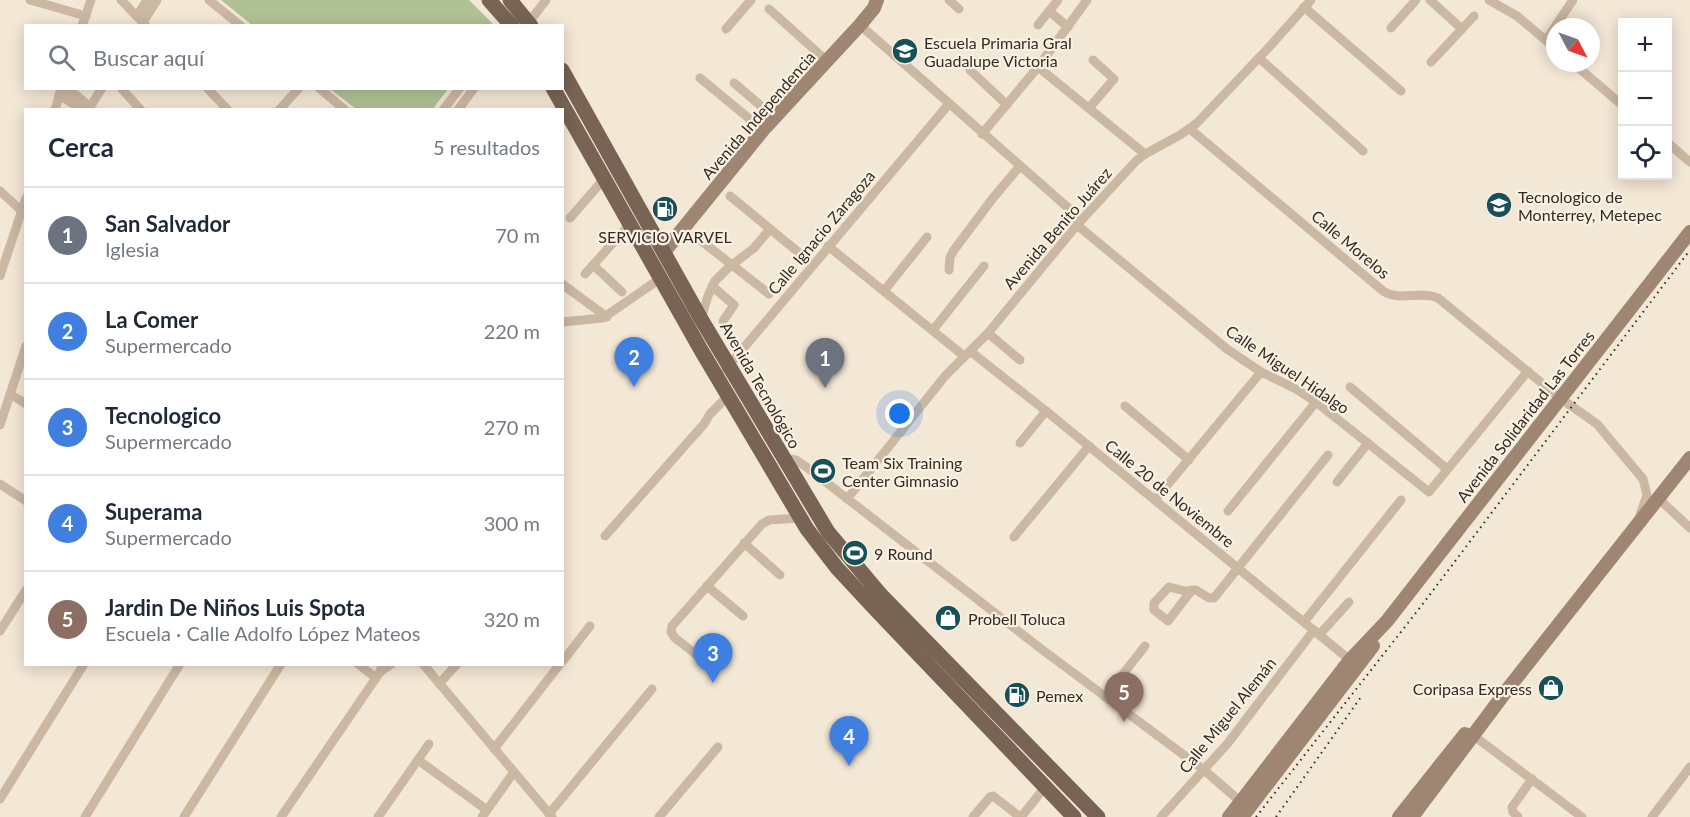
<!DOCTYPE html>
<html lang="es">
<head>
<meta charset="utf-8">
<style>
  body { margin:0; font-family:Lato,sans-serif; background:#f6f6f7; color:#1f2937 }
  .controls { position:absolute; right:18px; top:18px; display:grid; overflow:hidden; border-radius:0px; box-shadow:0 3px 15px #0003 }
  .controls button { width:54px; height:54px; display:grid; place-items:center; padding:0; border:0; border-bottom:2px solid #e0e1e3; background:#fff; color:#1f2937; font:30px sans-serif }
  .compass { position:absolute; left:1546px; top:18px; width:54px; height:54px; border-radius:50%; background:#fff; box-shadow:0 3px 15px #0003; rotate:131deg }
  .you { position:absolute; left:900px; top:414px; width:21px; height:21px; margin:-15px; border:4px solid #fff; border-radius:50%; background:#1a73e8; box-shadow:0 0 0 9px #1a73e833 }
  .badge { display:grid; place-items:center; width:39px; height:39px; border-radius:50%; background:#111827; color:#fff; font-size:20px; font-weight:700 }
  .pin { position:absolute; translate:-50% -50px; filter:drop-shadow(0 2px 3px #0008) }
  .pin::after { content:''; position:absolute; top:32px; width:21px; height:18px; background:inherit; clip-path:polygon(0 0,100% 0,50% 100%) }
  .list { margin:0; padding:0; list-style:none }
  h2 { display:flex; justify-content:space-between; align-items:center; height:78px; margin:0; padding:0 24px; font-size:26px }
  h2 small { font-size:20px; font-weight:400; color:#747a83 }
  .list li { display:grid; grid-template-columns:39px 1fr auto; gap:18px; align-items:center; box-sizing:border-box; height:96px; padding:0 24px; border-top:2px solid #e0e1e3 }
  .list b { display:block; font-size:22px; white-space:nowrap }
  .list p { margin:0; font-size:20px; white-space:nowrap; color:#747a83 }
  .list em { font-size:20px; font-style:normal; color:#747a83 }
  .icon { flex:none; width:33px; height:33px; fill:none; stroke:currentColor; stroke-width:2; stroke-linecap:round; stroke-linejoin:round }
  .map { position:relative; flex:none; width:1690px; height:817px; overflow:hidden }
  .search { position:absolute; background:#fff; box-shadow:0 3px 15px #0003; left:24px; top:24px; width:540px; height:66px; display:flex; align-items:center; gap:15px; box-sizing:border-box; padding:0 21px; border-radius:0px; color:#747a83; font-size:22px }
  .panel { position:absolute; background:#fff; box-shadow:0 3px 15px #0003; left:24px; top:108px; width:540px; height:558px; border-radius:0px }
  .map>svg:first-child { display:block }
</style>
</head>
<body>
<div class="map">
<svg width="1690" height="817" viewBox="0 0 1690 817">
  <rect width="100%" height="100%" fill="#f3e7d6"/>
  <g fill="#b0c295">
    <polygon points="221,0 469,0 494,25 252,25"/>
    <polygon points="330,89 448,89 432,110 356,109"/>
  </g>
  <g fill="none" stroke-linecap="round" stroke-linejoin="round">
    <g stroke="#cbb8a2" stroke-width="9">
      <polyline points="30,0 86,16"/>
      <polyline points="121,0 146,26"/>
      <polyline points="209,0 241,26"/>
      <polyline points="949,0 959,9"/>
      <polyline points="1430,0 1462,29"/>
      <polyline points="1489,0 1517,16 1555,48"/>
      <polyline points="1304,7 1401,91"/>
      <polyline points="769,9 827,61"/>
      <polyline points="1049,11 1068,27"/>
      <polyline points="137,16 147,0"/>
      <polyline points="143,22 157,0"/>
      <polyline points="860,25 1082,220"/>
      <polyline points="1038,25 1058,0"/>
      <polyline points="82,26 91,0"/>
      <polyline points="526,26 546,0"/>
      <polyline points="1391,28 1416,0"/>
      <polyline points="726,29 751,0"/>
      <polyline points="1546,40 1573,0"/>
      <polyline points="1259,58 1363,151"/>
      <polyline points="1431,62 1474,16"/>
      <polyline points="1573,63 1622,105"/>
      <polyline points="1038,67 1145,154"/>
      <polyline points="970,70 1007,105"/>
      <polyline points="700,78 763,130"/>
      <polyline points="734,83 774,117"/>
      <polyline points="121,88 141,110"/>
      <polyline points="207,88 228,110"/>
      <polyline points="319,88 345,110"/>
      <polyline points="61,89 76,95 90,107"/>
      <polyline points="59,95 83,110"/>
      <polyline points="1089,108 1114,79 1093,60"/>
      <polyline points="55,110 61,89"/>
      <polyline points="88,110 102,88"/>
      <polyline points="279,110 299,88"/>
      <polyline points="443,110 460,88"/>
      <polyline points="458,110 474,88"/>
      <path d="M1190,129L1383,291C1400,302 1420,290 1438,298L1560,398L1597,424L1643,479L1647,495L1640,515"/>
      <polyline points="982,134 1038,67 1087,0"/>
      <polyline points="1668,143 1690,162"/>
      <polyline points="0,191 25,214"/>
      <polyline points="730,196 803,256"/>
      <polyline points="570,218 604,179"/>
      <polyline points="1077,225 1227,349 1261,372 1296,389 1316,402 1429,492 1528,371"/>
      <polyline points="695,236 769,294"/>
      <polyline points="828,246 964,356"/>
      <polyline points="593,265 622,292"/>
      <polyline points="949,270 950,257 954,250 993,198 1020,166"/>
      <polyline points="585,274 630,224"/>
      <polyline points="0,276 26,198"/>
      <polyline points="562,284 607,317"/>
      <polyline points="712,286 734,305 723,321"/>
      <polyline points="884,291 927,237"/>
      <polyline points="701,319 708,296 715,281 728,268 754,248 770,229"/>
      <polyline points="562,322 603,318 661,278"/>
      <polyline points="933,330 984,266"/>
      <polyline points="988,333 1020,360"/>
      <polyline points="970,351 1046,411 1350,660"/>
      <polyline points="726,369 948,105"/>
      <polyline points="1350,387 1447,469"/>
      <polyline points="10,394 26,404"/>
      <polyline points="1125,406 1189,460"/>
      <polyline points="0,425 26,346"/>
      <polyline points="1020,443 1046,411"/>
      <polyline points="783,458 796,460 805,466 1044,651 1204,770 1241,802"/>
      <polyline points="1337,482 1368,443"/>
      <polyline points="0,484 26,501"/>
      <polyline points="847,499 945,376 988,333 1077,225 1136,161 1145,154 1180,135 1197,123 1271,45 1311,0"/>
      <polyline points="1659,499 1690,528"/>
      <polyline points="1155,500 1261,372"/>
      <polyline points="1228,511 1316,402"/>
      <polyline points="605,536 704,424 710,414 728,396"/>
      <polyline points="1014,537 1089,446"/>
      <polyline points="744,543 780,575"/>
      <polyline points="707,586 743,616"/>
      <polyline points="1192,590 1168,621 1154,610 1154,603 1169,587 1185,591 1196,590 1209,598 1214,598 1328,455"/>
      <polyline points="1304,622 1401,500"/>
      <polyline points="0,631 26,590"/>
      <polyline points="1319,635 1349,602"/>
      <polyline points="562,662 590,626"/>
      <polyline points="706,662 675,638 671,632 672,626 762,524 769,520 799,518"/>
      <polyline points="358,664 376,678"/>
      <polyline points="423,664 552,817"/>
      <polyline points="380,672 391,664"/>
      <polyline points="439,684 457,664"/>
      <polyline points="1105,697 1145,646"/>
      <polyline points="1474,736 1582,817"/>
      <polyline points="494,749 560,664"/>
      <polyline points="418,760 487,810"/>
      <polyline points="0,799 84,664"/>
      <polyline points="549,814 652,689"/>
      <polyline points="85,817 180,664"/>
      <polyline points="184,817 281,664"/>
      <polyline points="281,817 380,672 382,664"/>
      <polyline points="378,817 429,744"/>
      <polyline points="482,817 514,772"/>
      <polyline points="659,817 718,747"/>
      <polyline points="973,817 990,797 993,796 1020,817"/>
      <polyline points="1021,817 1045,787"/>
      <polyline points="1161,817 1228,743 1314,630"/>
      <polyline points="1518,817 1513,812 1512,807 1532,779"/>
      <polyline points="1652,817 1690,767"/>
    </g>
    <g stroke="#9f8673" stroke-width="14">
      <polyline points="664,252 763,130 860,25 874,8 877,0"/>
      <polyline points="1229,817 1350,660 1387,621 1690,232"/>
      <polyline points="1242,817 1373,646"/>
      <polyline points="1399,817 1465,734"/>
      <polyline points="1412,817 1510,686 1690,458"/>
    </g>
    <g stroke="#786354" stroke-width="15">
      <polyline points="489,0 512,26"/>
      <polyline points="510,0 531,26"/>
      <polyline points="562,70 701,319 828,532 881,595 1098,817"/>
      <polyline points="553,88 701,350 807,529 837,568 876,610 1074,817"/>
    </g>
    <g stroke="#352b25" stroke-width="2" stroke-dasharray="1.5 4.5" stroke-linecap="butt">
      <polyline points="1256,817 1422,605 1690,250"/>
      <polyline points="1276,817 1361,697"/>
    </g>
  </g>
  <defs>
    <g id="school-disc" transform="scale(1.35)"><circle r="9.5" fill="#185059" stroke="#faf1e3"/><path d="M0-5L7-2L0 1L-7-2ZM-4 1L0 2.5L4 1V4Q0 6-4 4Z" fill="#fff"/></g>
    <g id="university-disc" transform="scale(1.35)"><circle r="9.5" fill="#185059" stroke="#faf1e3"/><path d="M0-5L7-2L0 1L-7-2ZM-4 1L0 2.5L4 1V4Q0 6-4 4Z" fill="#fff"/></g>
    <g id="fuel-disc" transform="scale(1.35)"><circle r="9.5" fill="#185059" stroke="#faf1e3"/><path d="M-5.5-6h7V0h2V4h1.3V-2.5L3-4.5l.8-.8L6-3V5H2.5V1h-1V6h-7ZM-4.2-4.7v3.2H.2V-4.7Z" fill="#fff"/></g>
    <g id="stadium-disc" transform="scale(1.35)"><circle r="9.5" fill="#185059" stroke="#faf1e3"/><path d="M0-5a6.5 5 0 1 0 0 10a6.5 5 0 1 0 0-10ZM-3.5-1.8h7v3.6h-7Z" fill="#fff"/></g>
    <g id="shop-disc" transform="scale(1.35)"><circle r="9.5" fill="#185059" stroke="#faf1e3"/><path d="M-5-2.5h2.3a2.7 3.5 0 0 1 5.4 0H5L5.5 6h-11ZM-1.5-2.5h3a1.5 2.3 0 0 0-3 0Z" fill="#fff"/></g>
  </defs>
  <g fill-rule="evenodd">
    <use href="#school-disc" x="905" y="51"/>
    <use href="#university-disc" x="1499" y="205"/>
    <use href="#fuel-disc" x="665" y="209"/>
    <use href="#stadium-disc" x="823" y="471"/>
    <use href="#stadium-disc" x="855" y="553"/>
    <use href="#shop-disc" x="948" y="618"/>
    <use href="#shop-disc" x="1551" y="688"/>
    <use href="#fuel-disc" x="1017" y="695"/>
  </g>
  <g text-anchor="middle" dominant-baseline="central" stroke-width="4.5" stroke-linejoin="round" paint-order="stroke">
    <g font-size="16" fill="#352b25" stroke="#faf1e3" text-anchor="start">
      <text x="924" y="42">Escuela Primaria Gral<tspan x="924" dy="18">Guadalupe Victoria</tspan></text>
      <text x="1518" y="196">Tecnologico de<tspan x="1518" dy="18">Monterrey, Metepec</tspan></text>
      <text x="665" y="236" text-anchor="middle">SERVICIO VARVEL</text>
      <text x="842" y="462">Team Six Training<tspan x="842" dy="18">Center Gimnasio</tspan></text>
      <text x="874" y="553">9 Round</text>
      <text x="968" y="618">Probell Toluca</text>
      <text x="1532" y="688" text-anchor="end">Coripasa Express</text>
      <text x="1036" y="695">Pemex</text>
    </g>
    <g font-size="16" fill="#352b25" stroke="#faf1e3">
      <text transform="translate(758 115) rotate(-49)">Avenida Independencia</text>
      <text transform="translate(1057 228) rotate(-49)">Avenida Benito Juárez</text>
      <text transform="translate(821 232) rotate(-50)">Calle Ignacio Zaragoza</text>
      <text transform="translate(1351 244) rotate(40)">Calle Morelos</text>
      <text transform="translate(1288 369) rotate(34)">Calle Miguel Hidalgo</text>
      <text transform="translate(761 385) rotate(60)">Avenida Tecnológico</text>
      <text transform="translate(1525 416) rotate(-52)">Avenida Solidaridad Las Torres</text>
      <text transform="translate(1170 493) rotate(39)">Calle 20 de Noviembre</text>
      <text transform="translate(1227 715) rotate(-51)">Calle Miguel Alemán</text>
    </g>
  </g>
</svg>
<div class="controls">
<button>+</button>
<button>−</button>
<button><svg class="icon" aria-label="locate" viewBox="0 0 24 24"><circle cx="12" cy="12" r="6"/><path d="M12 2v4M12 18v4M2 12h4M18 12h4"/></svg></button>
</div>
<svg class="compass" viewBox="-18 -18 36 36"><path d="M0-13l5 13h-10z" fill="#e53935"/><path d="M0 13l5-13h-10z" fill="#747a83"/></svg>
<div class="you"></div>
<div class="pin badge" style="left:825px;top:388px;background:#6b7280">1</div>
<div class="pin badge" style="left:634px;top:387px;background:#3f7fe0">2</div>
<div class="pin badge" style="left:713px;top:683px;background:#3f7fe0">3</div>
<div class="pin badge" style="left:849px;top:766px;background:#3f7fe0">4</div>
<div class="pin badge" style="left:1124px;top:722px;background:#8d6e63">5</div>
<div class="search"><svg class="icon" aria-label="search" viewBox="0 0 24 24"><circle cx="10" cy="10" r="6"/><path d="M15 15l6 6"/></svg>Buscar aquí</div>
<section class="panel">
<h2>Cerca<small>5 resultados</small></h2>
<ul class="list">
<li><span class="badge" style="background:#6b7280">1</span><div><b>San Salvador</b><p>Iglesia</p></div><em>70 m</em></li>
<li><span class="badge" style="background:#3f7fe0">2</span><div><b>La Comer</b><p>Supermercado</p></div><em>220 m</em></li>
<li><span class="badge" style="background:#3f7fe0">3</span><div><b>Tecnologico</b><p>Supermercado</p></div><em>270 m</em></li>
<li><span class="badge" style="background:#3f7fe0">4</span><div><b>Superama</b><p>Supermercado</p></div><em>300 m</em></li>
<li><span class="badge" style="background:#8d6e63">5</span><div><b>Jardin De Niños Luis Spota</b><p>Escuela · Calle Adolfo López Mateos</p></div><em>320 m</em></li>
</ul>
</section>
</div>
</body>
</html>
